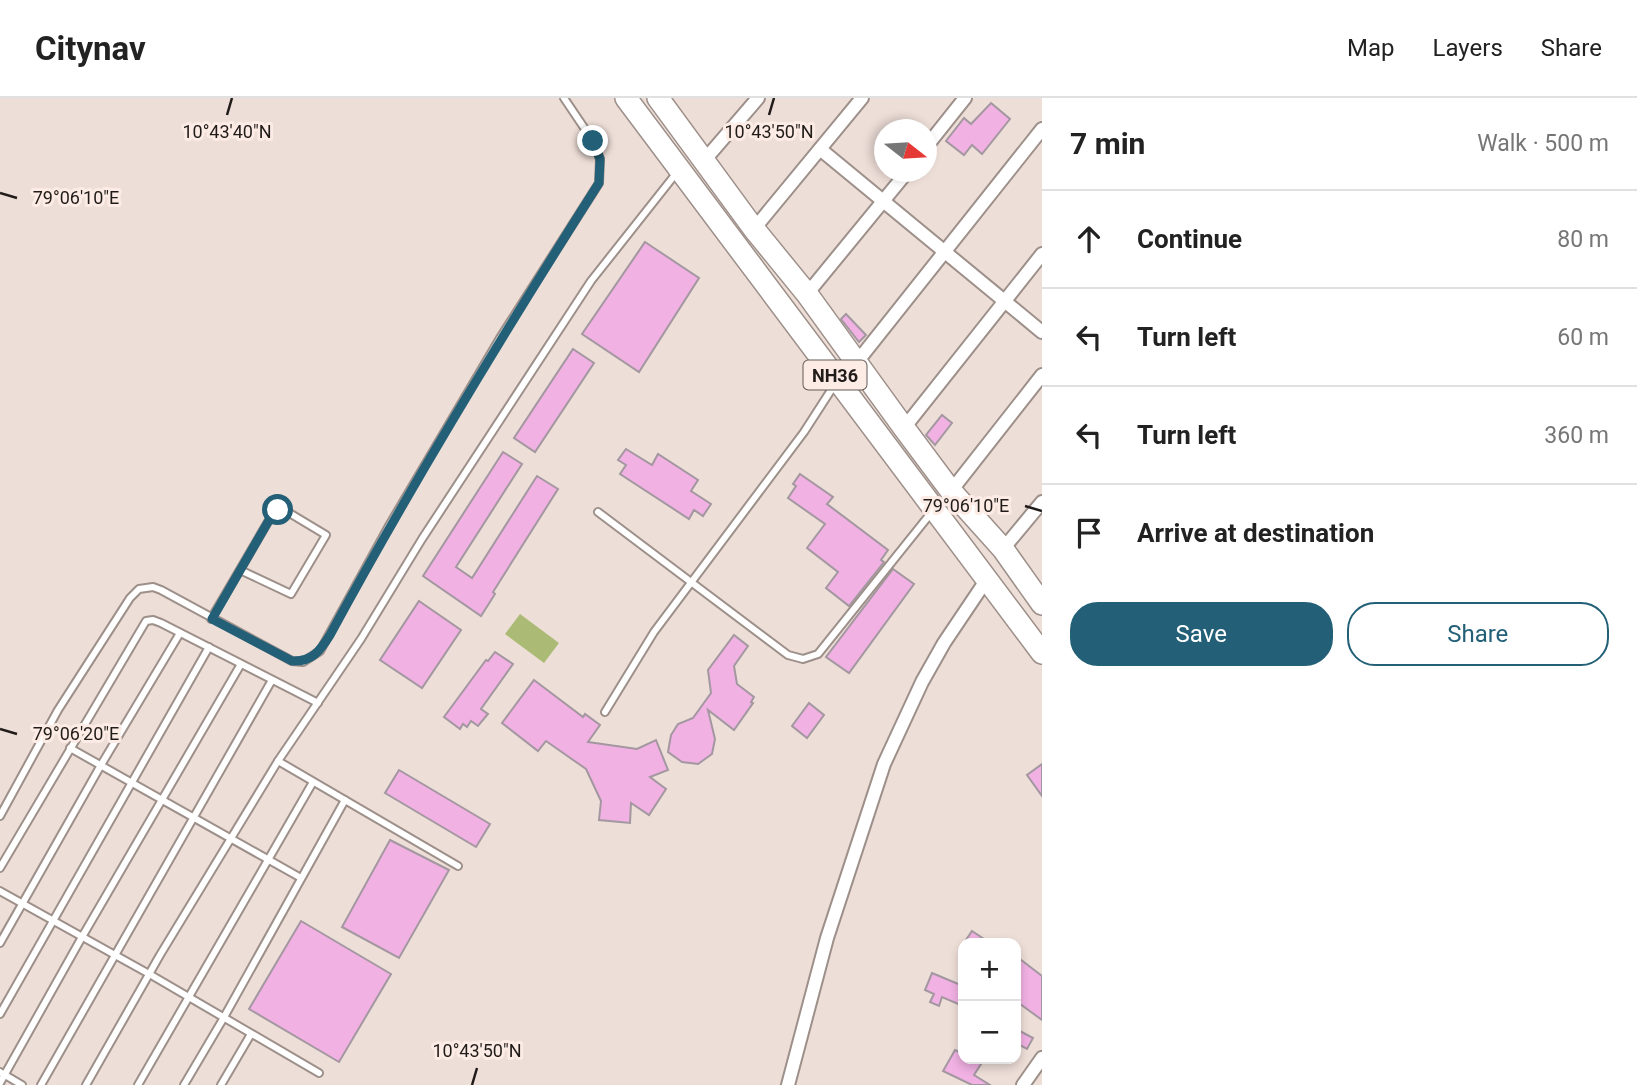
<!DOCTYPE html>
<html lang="en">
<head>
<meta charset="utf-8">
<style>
  body { margin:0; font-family:Roboto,sans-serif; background:#f6f6f6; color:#222 }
  .controls { position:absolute; right:21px; bottom:21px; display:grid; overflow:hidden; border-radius:14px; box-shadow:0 4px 10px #0003 }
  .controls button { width:63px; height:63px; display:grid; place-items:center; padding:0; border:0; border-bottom:2px solid #e0e0e0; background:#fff; color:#222; font:35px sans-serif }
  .compass { position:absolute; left:874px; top:21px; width:63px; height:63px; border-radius:50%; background:#fff; box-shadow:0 4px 10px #0003; rotate:107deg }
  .stop { position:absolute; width:21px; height:21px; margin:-16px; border:5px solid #236077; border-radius:50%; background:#fff }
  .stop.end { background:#236077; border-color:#fff; box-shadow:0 2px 7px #0008 }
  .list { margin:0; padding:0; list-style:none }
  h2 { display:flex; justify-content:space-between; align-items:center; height:91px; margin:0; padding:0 28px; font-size:30px }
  h2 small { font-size:23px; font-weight:400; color:#767676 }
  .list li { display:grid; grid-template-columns:46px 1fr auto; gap:21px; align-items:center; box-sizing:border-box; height:98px; padding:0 28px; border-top:2px solid #e0e0e0 }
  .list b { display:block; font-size:26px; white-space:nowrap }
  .list em { font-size:23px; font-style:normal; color:#767676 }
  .actions { display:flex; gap:14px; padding:21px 28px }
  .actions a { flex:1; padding:16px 0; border:2px solid #236077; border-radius:28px; text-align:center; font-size:24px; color:#236077 }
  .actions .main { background:#236077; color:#fff }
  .icon { flex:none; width:38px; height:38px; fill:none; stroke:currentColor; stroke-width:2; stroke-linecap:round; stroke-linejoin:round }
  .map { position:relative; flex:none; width:1042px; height:987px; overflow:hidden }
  header { display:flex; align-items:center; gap:42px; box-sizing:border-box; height:98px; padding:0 35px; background:#fff; border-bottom:2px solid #e0e0e0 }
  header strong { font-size:33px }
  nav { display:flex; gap:38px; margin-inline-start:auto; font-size:24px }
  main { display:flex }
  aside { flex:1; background:#fff }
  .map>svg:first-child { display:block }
</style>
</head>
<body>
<header>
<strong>Citynav</strong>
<nav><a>Map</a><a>Layers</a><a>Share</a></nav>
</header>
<main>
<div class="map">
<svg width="1042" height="987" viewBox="0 0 1042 987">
  <rect width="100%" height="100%" fill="#eeded8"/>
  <polygon fill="#abbb75" points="520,516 559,545 544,565 505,536"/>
  <g fill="#f1b1e3" stroke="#a397a0" stroke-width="2">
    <polygon points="991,5 1010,21 982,56 972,47 964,57 946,43 964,20 971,26"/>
    <polygon points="645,144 699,180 639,274 582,236"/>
    <polygon points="846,216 866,237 859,244 841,221"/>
    <polygon points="573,251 594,265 535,354 514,340"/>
    <polygon points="942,317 952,325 935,347 926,337"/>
    <polygon points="626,351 652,367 658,356 698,382 691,393 711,406 703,418 694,412 689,421 620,376 626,367 618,362"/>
    <polygon points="503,354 522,366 456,469 472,480 537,378 558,391 493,494 495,496 481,518 423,478"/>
    <polygon points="800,376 833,399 827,406 888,452 881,462 884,464 849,508 826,490 838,474 807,450 825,426 788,400 796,388 793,386"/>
    <polygon points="893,471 914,486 849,575 826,559"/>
    <polygon points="419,503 461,532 422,590 380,562"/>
    <polygon points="734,537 748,548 734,568 737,586 754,599 751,604 753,605 734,632 708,612 715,641 712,656 698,666 682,664 668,654 671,637 678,626 693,620 711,595 708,572"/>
    <polygon points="495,554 513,566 481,611 488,616 478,628 471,623 467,629 463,626 460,631 444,619 486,562 488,563"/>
    <polygon points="534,582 583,619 585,616 600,627 588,644 637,651 656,642 668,672 650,679 666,691 649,717 631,705 630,725 599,722 601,703 586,671 546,643 538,653 502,625"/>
    <polygon points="809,605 824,617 807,640 792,628"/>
    <polygon points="1042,666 1042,698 1027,677"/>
    <polygon points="399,672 490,726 476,749 385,695"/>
    <polygon points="390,742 449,772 399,860 342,829"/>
    <polygon points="301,823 391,876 339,964 249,911"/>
    <polygon points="972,833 990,845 964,845"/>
    <polygon points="1016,858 1042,878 1042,922 1016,903"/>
    <polygon points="932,875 963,888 963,908 942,899 939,908 930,904 934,896 925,892"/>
    <polygon points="1016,931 1033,940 1027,951 1016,945"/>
    <polygon points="955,952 963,956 963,961 972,961 981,966 974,977 990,987 972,987 943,973"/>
  </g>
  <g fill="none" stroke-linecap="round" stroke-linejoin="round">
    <g stroke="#9d8f89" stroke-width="10">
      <g id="service">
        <polyline points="598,414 788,557 803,561 818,556 931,415"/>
        <polyline points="211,521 272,417 282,411 286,413 326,437 291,496 240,472"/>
        <polyline points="605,614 654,534 804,334 835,286"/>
        <polyline points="70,650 301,780"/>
        <polyline points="278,663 458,768"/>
        <polyline points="0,718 58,612 130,500 139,491 153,489 161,492 292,563 303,564 320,553 390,426 500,240 599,85 600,61 593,43 564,0"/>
        <polyline points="0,770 146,523 153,522 161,525 318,605"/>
        <polyline points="0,793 151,877 319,975"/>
        <polyline points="0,845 101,667 180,535"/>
        <polyline points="0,916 209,549"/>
        <polyline points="0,974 22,987"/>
        <polyline points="0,985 82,839 241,566"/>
        <polyline points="41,987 272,582"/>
        <polyline points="86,987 160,857 278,663 361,541 422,441 591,183 678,73"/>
        <polyline points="138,987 313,684"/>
        <polyline points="184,987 223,921 345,702"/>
        <polyline points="221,987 251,936"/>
      </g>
    </g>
    <g stroke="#9d8f89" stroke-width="16">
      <g id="minor">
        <polyline points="926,49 965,0"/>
        <polyline points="820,51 1042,234"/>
        <polyline points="703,64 758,0"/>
        <polyline points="754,131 862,0"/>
        <polyline points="807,196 907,74"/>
        <polyline points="857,264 1042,31"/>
        <polyline points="904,330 1042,156"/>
        <polyline points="951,393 1042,277"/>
        <polyline points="1003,451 1042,404"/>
        <polyline points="788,987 827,840 884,666 922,584 944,545 987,481"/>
        <polyline points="1023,987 1042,960"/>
      </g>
    </g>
    <g stroke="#9d8f89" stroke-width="24">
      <g id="trunk">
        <polyline points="626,0 1042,555"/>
        <polyline points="658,0 754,131 807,196 904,330 951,393 1003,451 1042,506"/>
      </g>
    </g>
    <use href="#service" stroke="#fff" stroke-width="6"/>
    <use href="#minor" stroke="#fff" stroke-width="12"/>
    <use href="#trunk" stroke="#fff" stroke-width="21"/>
  </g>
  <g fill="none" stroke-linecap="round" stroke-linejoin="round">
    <path stroke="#236077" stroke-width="9" d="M278,412L272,417L212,521L292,563C312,564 320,553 330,537C414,382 505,233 599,85L600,61L593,43"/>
  </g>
  <path fill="none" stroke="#211c19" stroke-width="2.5" d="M227,17L232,0M769,17L774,0M0,95L17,100M1025,408L1042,413M0,631L17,636M472,987L477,970"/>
  <g text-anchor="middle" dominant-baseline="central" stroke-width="6" stroke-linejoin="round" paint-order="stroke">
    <rect fill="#fcece5" stroke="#635a56" stroke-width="2" x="803.5" y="262.5" width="63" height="29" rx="5"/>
    <g font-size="18" font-weight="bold" fill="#211c19">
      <text x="835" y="277">NH36</text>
    </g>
  </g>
  <g font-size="18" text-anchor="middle" fill="#211c19" stroke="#fcece5" stroke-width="6" stroke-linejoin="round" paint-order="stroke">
    <text x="227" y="40">10°43'40"N</text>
    <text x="769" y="40">10°43'50"N</text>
    <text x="76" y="106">79°06'10"E</text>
    <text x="966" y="414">79°06'10"E</text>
    <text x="76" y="642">79°06'20"E</text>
    <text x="477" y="959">10°43'50"N</text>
  </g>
</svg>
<div class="controls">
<button>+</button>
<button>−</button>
</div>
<svg class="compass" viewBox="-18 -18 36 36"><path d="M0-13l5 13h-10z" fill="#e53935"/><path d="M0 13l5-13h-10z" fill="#767676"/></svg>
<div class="stop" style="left:278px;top:412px"></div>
<div class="stop end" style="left:593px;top:43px"></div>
</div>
<aside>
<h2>7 min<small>Walk · 500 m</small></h2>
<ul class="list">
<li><svg class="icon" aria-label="ahead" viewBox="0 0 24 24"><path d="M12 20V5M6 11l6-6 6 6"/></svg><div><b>Continue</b></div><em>80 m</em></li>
<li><svg class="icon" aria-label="left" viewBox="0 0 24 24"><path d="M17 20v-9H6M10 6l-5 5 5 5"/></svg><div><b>Turn left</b></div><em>60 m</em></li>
<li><svg class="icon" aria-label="left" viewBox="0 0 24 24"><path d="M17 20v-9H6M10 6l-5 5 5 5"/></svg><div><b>Turn left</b></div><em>360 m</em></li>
<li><svg class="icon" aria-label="arrive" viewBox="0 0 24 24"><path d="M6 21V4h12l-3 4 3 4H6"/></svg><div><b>Arrive at destination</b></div></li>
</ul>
<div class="actions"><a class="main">Save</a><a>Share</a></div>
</aside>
</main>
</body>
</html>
